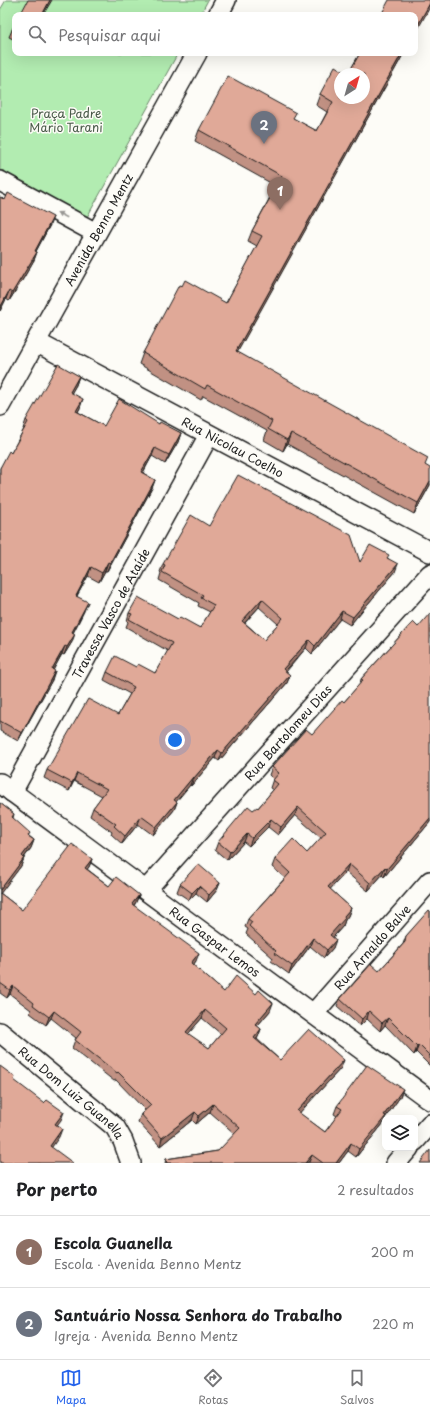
<!DOCTYPE html>
<html lang="pt">
<head>
<meta charset="utf-8">
<style>
  body { margin:0; font-family:"Playpen Sans",sans-serif; background:#f6f6f6; color:#202124 }
  .controls { position:absolute; right:12px; bottom:12px; display:grid; overflow:hidden; border-radius:8px; box-shadow:0 4px 16px #0002 }
  .controls button { width:36px; height:36px; display:grid; place-items:center; padding:0; border:0; border-bottom:1px solid #e0e0e0; background:#fff; color:#202124; font:20px sans-serif }
  .compass { position:absolute; left:334px; top:68px; width:36px; height:36px; border-radius:50%; background:#fff; box-shadow:0 4px 16px #0002; rotate:37deg }
  .you { position:absolute; left:175px; top:740px; width:14px; height:14px; margin:-10px; border:3px solid #fff; border-radius:50%; background:#1a73e8; box-shadow:0 0 0 6px #1a73e833 }
  .badge { display:grid; place-items:center; width:26px; height:26px; border-radius:50%; background:#2563eb; color:#fff; font-size:13px; font-weight:700 }
  .pin { position:absolute; translate:-50% -33px; filter:drop-shadow(0 1px 2px #0008) }
  .pin::after { content:''; position:absolute; top:21px; width:14px; height:12px; background:inherit; clip-path:polygon(0 0,100% 0,50% 100%) }
  .list { margin:0; padding:0; list-style:none }
  h2 { display:flex; justify-content:space-between; align-items:center; height:52px; margin:0; padding:0 16px; font-size:17px }
  h2 small { font-size:13px; font-weight:400; color:#757577 }
  .list li { display:grid; grid-template-columns:26px 1fr auto; gap:12px; align-items:center; box-sizing:border-box; height:72px; padding:0 16px; border-top:1px solid #e0e0e0 }
  .list b { display:block; font-size:15px; white-space:nowrap }
  .list p { margin:0; font-size:13px; white-space:nowrap; color:#757577 }
  .list em { font-size:13px; font-style:normal; color:#757577 }
  .icon { flex:none; width:22px; height:22px; fill:none; stroke:currentColor; stroke-width:2; stroke-linecap:round; stroke-linejoin:round }
  .map { position:relative; flex:none; width:430px; height:1163px; overflow:hidden }
  .search { position:absolute; background:#fff; box-shadow:0 4px 16px #0002; left:12px; right:12px; top:12px; height:44px; display:flex; align-items:center; gap:10px; box-sizing:border-box; padding:0 14px; border-radius:8px; color:#757577; font-size:15px }
  .sheet { height:196px; background:#fff }
  nav { display:flex; justify-content:space-around; align-items:center; box-sizing:border-box; height:56px; border-top:1px solid #e0e0e0; background:#fff; font-size:11px; color:#757577 }
  nav a { display:grid; justify-items:center; gap:2px }
  nav .on { color:#2563eb }
  .map>svg:first-child { display:block }
</style>
</head>
<body>
<div class="map">
<svg width="430" height="1163" viewBox="0 0 430 1163">
  <rect width="100%" height="100%" fill="#fdfcf7"/>
  <filter id="ink" filterUnits="userSpaceOnUse"><feTurbulence type="fractalNoise" baseFrequency=".025" numOctaves="2"/><feDisplacementMap in="SourceGraphic" scale="8" xChannelSelector="R" yChannelSelector="G"/><feConvolveMatrix kernelMatrix="1 2 1 2 8 2 1 2 1" color-interpolation-filters="sRGB"/></filter>
  <g filter="url(#ink)">
    <polygon fill="#b2ecb1" stroke="#678466" points="6,0 208,0 200,15 15,15 15,53 178,53 86,219 0,172 0,10"/>
    <g fill="none" stroke-linecap="round" stroke-linejoin="round">
      <g stroke="#1c1c1c" stroke-width="22">
        <g id="minor">
          <polyline points="218,15 226,0"/>
          <polyline points="0,181 96,233"/>
          <path id="s1" d="M36,342L430,552"/>
          <path id="s2" d="M0,406L197,53"/>
          <path id="s3" d="M0,783L430,1100"/>
          <path id="s4" d="M12,792L209,435"/>
          <path id="s5" d="M146,890L430,574"/>
          <path id="s6" d="M314,1013L430,881"/>
          <path id="s7" d="M0,1032L115,1127L123,1141L131,1163"/>
          <polyline points="415,1141 430,1124"/>
          <polyline points="396,1163 409,1148"/>
        </g>
      </g>
      <use href="#minor" stroke="#fdfcf7" stroke-width="19"/>
    </g>
    <g fill="#c19183" stroke="#1c1c1c" fill-rule="evenodd">
      <polygon points="15,24 15,40 9,37 12,30"/>
      <polygon points="360,53 404,53 237,352 426,466 430,485 414,514 287,444 283,451 264,440 267,431 203,396 201,400 139,364 143,353 182,286 226,303 257,246 248,241 252,231 276,186 195,141 199,130 294,119 317,131 327,112 316,105 320,94 348,74"/>
      <polygon points="0,197 50,225 36,251 37,252 34,260 23,279 9,301 6,299 0,311"/>
      <polygon points="79,376 76,385 71,393 80,408 78,412 104,426 159,424 181,433 178,442 165,464 152,456 143,473 155,480 152,488 107,571 105,571 99,582 88,576 77,596 84,611 73,633 72,642 64,655 62,654 53,670 52,680 18,741 0,731 0,468 11,453 24,429 23,429 26,420"/>
      <path d="M209,526L360,562L388,558L395,572L350,625L340,619L312,654L306,648L286,672L290,675L287,683L219,761L215,758L191,786L190,785L176,801L177,802L174,810L153,835L138,824L122,844L111,834L112,832L90,816L93,808L102,796L74,781L69,791L44,778L47,770L118,715L130,694L104,680L107,672L136,667L155,673L168,651L126,627L128,622L127,621L129,613L178,619L200,628L210,612L198,606L199,603L159,580L161,573L160,572L163,564ZM259,607L278,624L264,640L245,623Z"/>
      <polygon points="413,622 430,822 384,877 382,875 368,891 346,872 330,889 351,908 348,916 345,920 343,926 333,937 333,948 324,958 310,946 289,974 271,961 273,958 246,934 248,929 245,927 248,919 285,878 272,867 275,859 307,853 321,838 295,815 278,835 268,827 249,846 244,842 227,860 215,850 218,842 253,810 258,808 273,790 270,788 273,779 269,775 272,767 312,734 344,702 360,684 361,679"/>
      <path d="M0,803L14,814L13,818L29,836L34,840L31,848L24,858L21,866L0,893L22,910L92,859L89,867L87,869L109,886L139,895L136,902L134,906L196,961L193,965L224,992L270,1011L257,1026L261,1029L258,1037L257,1039L280,1060L341,1068L299,1113L325,1132L337,1116L334,1114L337,1106L400,1097L385,1118L383,1124L356,1157L348,1151L339,1163H309V1162L308,1163H165L166,1159L218,1151L235,1134L210,1112L196,1124L192,1120L160,1146L138,1122L141,1114L145,1110L116,1080L114,1081L72,1048L75,1040L76,1038L51,1018L46,1025L30,1013L31,1010L10,994L7,998L0,993ZM202,1018L221,1034L209,1048L188,1034Z"/>
      <polygon points="220,883 217,890 207,902 196,893 189,900 177,892 180,884"/>
      <polygon points="430,911 430,1066 416,1052 414,1055 385,1025 380,1031 367,1019 360,1026 337,1006 340,999 379,971 403,944 406,936"/>
    </g>
    <g fill="#9d766a" stroke="#1c1c1c">
      <polygon points="50,0 52,0 43,15 42,15"/>
      <polygon points="430,3 430,7 415,34 415,30"/>
      <polygon points="402,53 404,53 232,362 236,351"/>
      <polygon points="53,217 50,225 32,259 35,251"/>
      <polygon points="37,252 34,260 23,279 9,301 12,293"/>
      <polygon points="9,291 6,299 0,311 0,308"/>
      <polygon points="79,376 76,385 67,401 70,392"/>
      <polygon points="83,399 80,408 73,420 76,411"/>
      <polygon points="181,433 178,442 165,464 169,455"/>
      <polygon points="291,433 287,444 283,451 287,440"/>
      <polygon points="155,448 152,456 138,481 141,472"/>
      <polygon points="155,480 152,488 107,571 110,563"/>
      <polygon points="430,481 430,485 414,514 418,503"/>
      <polygon points="108,562 105,571 99,582 102,573"/>
      <polygon points="398,564 395,572 350,625 353,617"/>
      <polygon points="91,567 88,576 72,604 76,596"/>
      <polygon points="262,599 259,607 239,629 242,621"/>
      <polygon points="88,602 84,611 69,641 72,632"/>
      <polygon points="342,611 340,619 312,654 315,646"/>
      <polygon points="75,634 72,642 64,655 67,647"/>
      <polygon points="309,640 306,648 280,677 283,669"/>
      <polygon points="65,646 62,654 49,678 52,669"/>
      <polygon points="55,671 52,680 18,741 22,733"/>
      <polygon points="290,675 287,683 219,761 222,753"/>
      <polygon points="218,750 215,758 191,786 194,778"/>
      <polygon points="77,773 74,781 69,791 72,783"/>
      <polygon points="193,777 190,785 171,808 174,800"/>
      <polygon points="177,802 174,810 153,835 156,827"/>
      <polygon points="298,807 295,815 278,835 281,827"/>
      <polygon points="141,816 138,824 122,844 125,836"/>
      <polygon points="430,818 430,822 384,877 387,869"/>
      <polygon points="271,819 268,827 249,846 252,838"/>
      <polygon points="247,834 244,842 227,860 230,852"/>
      <polygon points="34,840 31,848 19,864 22,856"/>
      <polygon points="24,858 21,866 0,894 0,890"/>
      <polygon points="92,859 89,867 82,876 85,868"/>
      <polygon points="349,864 346,872 325,895 328,887"/>
      <polygon points="385,867 382,875 368,891 370,883"/>
      <polygon points="220,883 217,890 207,902 209,895"/>
      <polygon points="199,886 196,893 189,900 192,893"/>
      <polygon points="139,895 136,902 129,912 132,904"/>
      <polygon points="351,908 348,916 345,920 343,926 328,943 330,935 344,916"/>
      <polygon points="313,938 310,946 289,974 292,966"/>
      <polygon points="336,940 333,948 324,958 327,950"/>
      <polygon points="199,953 196,961 188,971 191,963"/>
      <polygon points="13,986 10,994 7,998 10,990"/>
      <polygon points="273,1003 270,1011 252,1032 255,1024"/>
      <polygon points="205,1010 202,1018 183,1040 186,1032"/>
      <polygon points="54,1011 51,1018 46,1025 49,1017"/>
      <polygon points="369,1011 367,1019 360,1026 362,1019"/>
      <polygon points="388,1018 385,1025 380,1031 382,1023"/>
      <polygon points="261,1029 258,1037 252,1045 254,1038"/>
      <polygon points="419,1045 416,1052 414,1055 417,1047"/>
      <polygon points="344,1060 341,1068 294,1119 297,1111"/>
      <polygon points="403,1089 400,1097 385,1118 383,1124 356,1157 359,1149"/>
      <polygon points="213,1104 210,1112 196,1124 199,1116"/>
      <polygon points="64,1112 61,1120 52,1132 55,1124"/>
      <polygon points="195,1112 192,1120 160,1146 162,1138"/>
      <polygon points="62,1129 59,1137 47,1154 50,1146"/>
      <polygon points="351,1143 348,1151 339,1163 336,1163"/>
      <polygon points="312,1155 309,1162 305,1163"/>
    </g>
    <g fill="#e0a998" stroke="#1c1c1c" fill-rule="evenodd">
      <polygon points="28,0 50,0 42,15 20,15"/>
      <polygon points="389,0 430,0 430,3 415,30 415,15 381,15"/>
      <polygon points="15,24 15,32 12,30"/>
      <path d="M360,53H402L236,351L428,458L425,465L430,468V481L418,503L291,433L287,440L268,429L272,421L207,385L205,389L143,353L179,285L182,286L185,280L226,303L262,236L252,231L282,176L199,130L228,76L296,113L293,118L317,131L333,102L320,94L335,66L348,74ZM340,74H364V98H340Z"/>
      <polygon points="8,193 53,217 35,251 37,252 26,270 12,293 9,291 0,308 0,197 5,200"/>
      <polygon points="58,364 79,376 70,392 83,399 76,411 104,426 119,399 159,424 160,422 181,433 169,455 155,448 141,472 155,480 110,563 108,562 102,573 91,567 76,596 88,602 72,632 75,634 67,647 65,646 52,669 55,671 22,733 0,721 0,468 9,451 11,453 28,422 26,420"/>
      <path d="M238,475L351,535L360,562L370,545L389,555L387,558L398,564L353,617L342,611L315,646L309,640L283,669L290,675L222,753L218,750L194,778L193,777L174,800L177,802L156,827L141,816L125,836L114,826L116,824L93,808L107,789L77,773L72,783L47,770L88,699L118,715L134,687L107,672L115,656L136,667L138,664L155,673L172,643L129,619L132,614L129,613L138,597L178,619L180,617L200,628L214,605L201,598L203,595L162,572L165,565L163,564L191,515L209,526ZM262,599L283,618L264,640L242,621Z"/>
      <polygon points="430,613 430,818 387,869 385,867 370,883 349,864 328,887 351,908 344,916 345,918 330,935 336,940 327,950 313,938 292,966 274,953 276,951 249,926 252,922 248,919 290,873 275,859 293,839 307,853 326,832 298,807 281,827 271,819 252,838 247,834 230,852 218,842 248,806 253,810 257,807 258,808 278,784 273,780 279,773 272,767 306,729 312,734 342,700 344,702 363,680 361,679 413,622 418,627"/>
      <polygon points="0,803 14,814 12,817 30,833 28,836 34,840 22,856 24,858 0,890"/>
      <path d="M72,844L92,859L85,868L109,886L116,877L139,895L132,904L199,953L191,963L224,992L236,976L256,994L259,990L273,1003L255,1024L261,1029L254,1038L280,1060L309,1029L344,1060L297,1111L325,1132L342,1109L337,1106L367,1065L403,1089L384,1115L386,1116L359,1149L351,1143L336,1163H323L312,1155L305,1163H167L166,1159L218,1151L240,1128L213,1104L199,1116L195,1112L162,1138L141,1114L151,1105L118,1072L117,1073L75,1040L81,1032L54,1011L49,1017L33,1005L34,1003L13,986L10,990L0,983V893L22,910ZM205,1010L226,1028L209,1048L186,1032Z"/>
      <polygon points="198,864 220,883 209,895 199,886 192,893 180,884"/>
      <polygon points="429,910 430,911 430,1056 419,1045 417,1047 388,1018 382,1023 369,1011 362,1019 340,999 371,964 379,971 405,942 406,936"/>
      <polygon points="0,1066 15,1077 14,1080 44,1103 47,1100 64,1112 55,1124 62,1129 50,1146 73,1163 0,1163"/>
      <polygon points="430,1150 430,1163 420,1163"/>
    </g>
    <defs><path id="oneway-solid" d="M-6-.8H1V-3.2L6.5 0L1 3.2V.8H-6Z"/></defs>
    <use fill="#989794" href="#oneway-solid" transform="translate(62 215) rotate(-152)"/>
  </g>
  <g text-anchor="middle" dominant-baseline="central" stroke-width="3" stroke-linejoin="round" paint-order="stroke">
    <g font-size="12" fill="#495a49" stroke="#fdfcf7">
      <text x="66" y="113">Praça Padre<tspan x="66" dy="14">Mário Tarani</tspan></text>
    </g>
    <g font-size="12" fill="#1c1c1c" stroke="#fdfcf7">
      <text stroke="none"><textPath href="#s2" startOffset="202">Avenida Benno Mentz</textPath></text>
      <text stroke="none"><textPath href="#s1" startOffset="223">Rua Nicolau Coelho</textPath></text>
      <text stroke="none"><textPath href="#s4" startOffset="204">Travessa Vasco de Ataíde</textPath></text>
      <text stroke="none"><textPath href="#s5" startOffset="212">Rua Bartolomeu Dias</textPath></text>
      <text stroke="none"><textPath href="#s3" startOffset="267">Rua Gaspar Lemos</textPath></text>
      <text stroke="none"><textPath href="#s6" startOffset="88">Rua Arnaldo Balve</textPath></text>
      <text stroke="none"><textPath href="#s7" startOffset="94">Rua Dom Luiz Guanella</textPath></text>
    </g>
  </g>
</svg>
<div class="controls">
<button><svg class="icon" aria-label="layers" viewBox="0 0 24 24"><path d="M12 4l9 5-9 5-9-5zM3 14l9 5 9-5"/></svg></button>
</div>
<svg class="compass" viewBox="-18 -18 36 36"><path d="M0-13l5 13h-10z" fill="#e53935"/><path d="M0 13l5-13h-10z" fill="#757577"/></svg>
<div class="you"></div>
<div class="pin badge" style="left:280px;top:210px;background:#8d6e63">1</div>
<div class="pin badge" style="left:264px;top:144px;background:#6b7280">2</div>
<div class="search"><svg class="icon" aria-label="search" viewBox="0 0 24 24"><circle cx="10" cy="10" r="6"/><path d="M15 15l6 6"/></svg>Pesquisar aqui</div>
</div>
<section class="sheet">
<h2>Por perto<small>2 resultados</small></h2>
<ul class="list">
<li><span class="badge" style="background:#8d6e63">1</span><div><b>Escola Guanella</b><p>Escola · Avenida Benno Mentz</p></div><em>200 m</em></li>
<li><span class="badge" style="background:#6b7280">2</span><div><b>Santuário Nossa Senhora do Trabalho</b><p>Igreja · Avenida Benno Mentz</p></div><em>220 m</em></li>
</ul>
</section>
<nav>
<a class="on"><svg class="icon" aria-label="map" viewBox="0 0 24 24"><path d="M3 6l6-2 6 2 6-2v14l-6 2-6-2-6 2zM9 4v14M15 6v14"/></svg>Mapa</a>
<a><svg class="icon" aria-label="directions" viewBox="0 0 24 24"><path d="M12 3l9 9-9 9-9-9zM9 14v-3h6M13 9l2 2-2 2"/></svg>Rotas</a>
<a><svg class="icon" aria-label="saved" viewBox="0 0 24 24"><path d="M7 4h10v16l-5-4-5 4z"/></svg>Salvos</a>
</nav>
</body>
</html>
